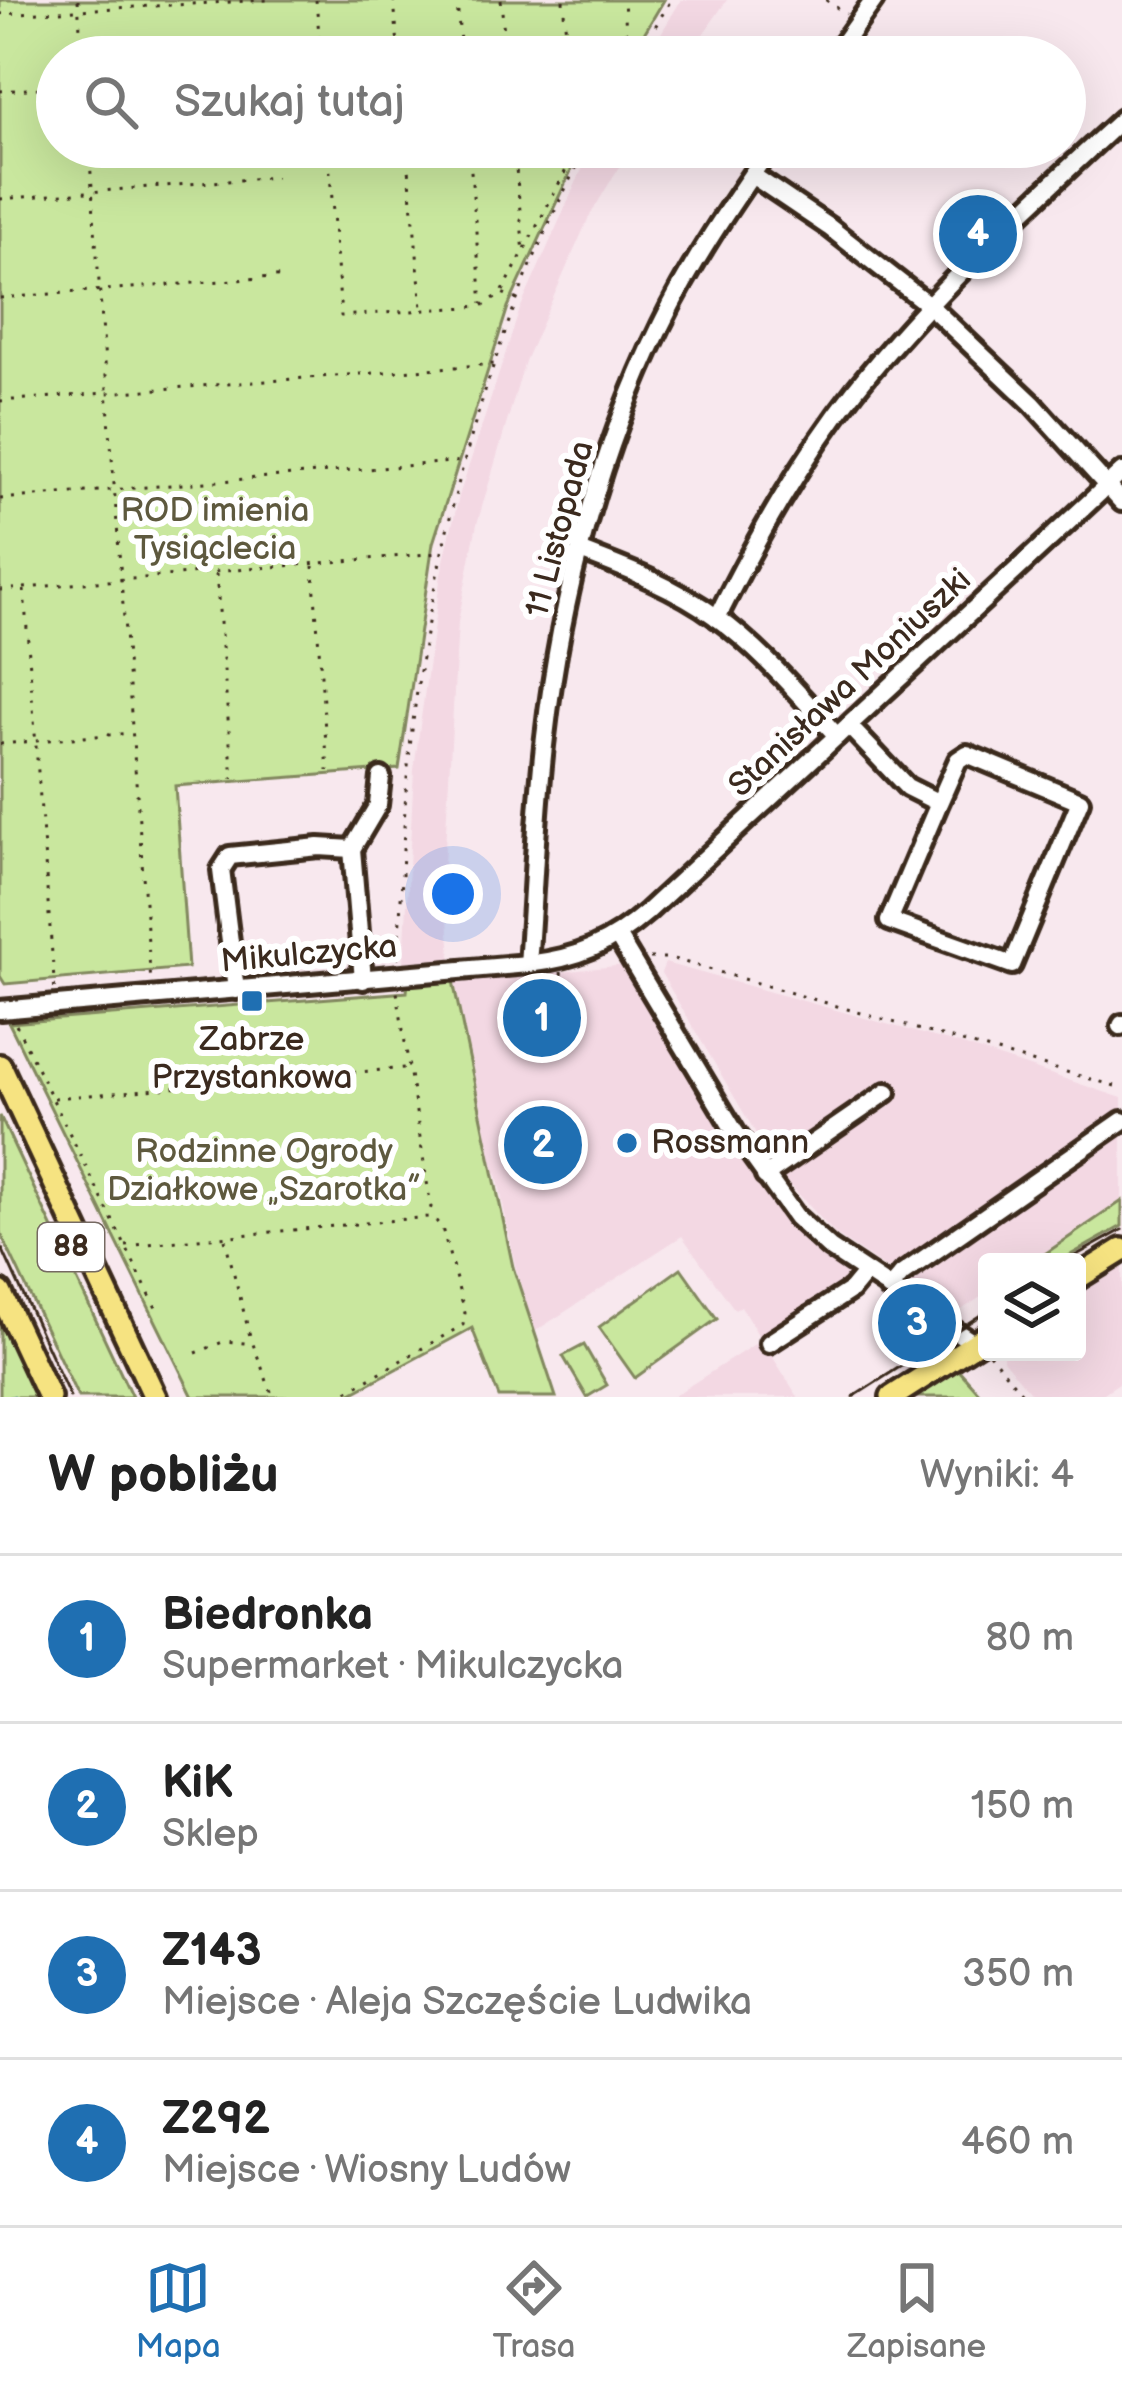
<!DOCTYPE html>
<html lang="pl">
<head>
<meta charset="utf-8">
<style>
  body { margin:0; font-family:"Balsamiq Sans",sans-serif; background:#f2f2f2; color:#222 }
  .controls { position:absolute; right:36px; bottom:36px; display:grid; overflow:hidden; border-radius:12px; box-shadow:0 12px 48px #0002 }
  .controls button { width:108px; height:108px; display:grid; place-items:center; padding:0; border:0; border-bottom:3px solid #e0e0e0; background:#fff; color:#222; font:60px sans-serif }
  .you { position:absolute; left:453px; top:894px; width:42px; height:42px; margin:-30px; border:9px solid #fff; border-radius:50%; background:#1a73e8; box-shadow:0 0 0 18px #1a73e833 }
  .badge { display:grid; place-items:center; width:78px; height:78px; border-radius:50%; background:#1f6fb2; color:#fff; font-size:39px; font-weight:700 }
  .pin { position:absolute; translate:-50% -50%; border:6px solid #fff; box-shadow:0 3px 12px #0006 }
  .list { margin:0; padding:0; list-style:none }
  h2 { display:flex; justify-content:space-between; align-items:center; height:156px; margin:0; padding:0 48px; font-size:51px }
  h2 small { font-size:39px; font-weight:400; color:#767676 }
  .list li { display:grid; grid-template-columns:78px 1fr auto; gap:36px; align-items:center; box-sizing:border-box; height:168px; padding:0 48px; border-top:3px solid #e0e0e0 }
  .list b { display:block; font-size:45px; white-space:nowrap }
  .list p { margin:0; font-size:39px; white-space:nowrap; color:#767676 }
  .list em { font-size:39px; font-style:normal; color:#767676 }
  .icon { flex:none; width:66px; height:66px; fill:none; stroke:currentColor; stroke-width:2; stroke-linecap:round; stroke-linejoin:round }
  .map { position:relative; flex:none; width:1122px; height:1397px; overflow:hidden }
  .search { position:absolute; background:#fff; box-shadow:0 12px 48px #0002; left:36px; right:36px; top:36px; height:132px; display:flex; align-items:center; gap:30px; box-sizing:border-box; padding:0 42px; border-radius:66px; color:#767676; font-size:45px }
  .sheet { height:828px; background:#fff }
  nav { display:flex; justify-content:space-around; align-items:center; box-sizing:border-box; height:168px; border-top:3px solid #e0e0e0; background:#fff; font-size:33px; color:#767676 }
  nav a { display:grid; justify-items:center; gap:6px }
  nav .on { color:#1f6fb2 }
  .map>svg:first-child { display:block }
</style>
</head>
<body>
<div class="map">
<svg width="1122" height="1397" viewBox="0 0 1122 1397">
  <rect width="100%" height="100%" fill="#f8e8ee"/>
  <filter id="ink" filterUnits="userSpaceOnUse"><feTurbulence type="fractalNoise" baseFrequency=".00833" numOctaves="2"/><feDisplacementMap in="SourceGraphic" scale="24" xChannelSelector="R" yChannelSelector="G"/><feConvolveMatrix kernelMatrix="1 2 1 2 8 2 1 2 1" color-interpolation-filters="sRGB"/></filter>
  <g filter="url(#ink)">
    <g fill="#f3d8e3">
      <polygon points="681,0 727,0 687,57 647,57"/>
      <polygon points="592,147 618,147 616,151 625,157 589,217 525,361 477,524 458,622 444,865 451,958 404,962 414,769 441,574 459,496 520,309"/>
      <polygon points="665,963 963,1045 1122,1098 1122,1201 1033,1262 987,1262 987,1293 955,1314 836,1235 780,1174 661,973"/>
      <polygon points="625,965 759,1186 811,1246 855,1281 762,1340 798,1397 672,1397 761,1340 741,1306 735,1310 682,1236 534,1332 515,1265 497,1174 475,1155 448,984"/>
      <polygon points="1122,1266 1122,1381 1098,1397 1034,1397 1003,1360 1003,1352 1077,1352 1077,1294"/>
    </g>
    <g fill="#c9e79e" stroke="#82885e" stroke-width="3">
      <polygon points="0,0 664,0 630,57 57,57 57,147 582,147 508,307 433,543 399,769 175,786 188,968 5,984 0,976"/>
      <polygon points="453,981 513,1267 556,1397 499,1397 472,1328 344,1397 193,1397 9,1023 407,992 408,983"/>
      <polygon points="0,1116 132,1397 78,1397 0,1232"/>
      <polygon points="1122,1201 1122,1226 1058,1262 1033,1262"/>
      <polygon points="681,1268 717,1319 635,1378 599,1327"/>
      <polygon points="0,1311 40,1397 0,1397"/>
      <polygon points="584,1345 607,1385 587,1397 563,1356"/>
      <polygon points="957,1368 983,1397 914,1397"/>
    </g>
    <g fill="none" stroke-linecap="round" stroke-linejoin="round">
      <polyline stroke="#6e959c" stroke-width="3" points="11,1397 14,1396"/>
      <g stroke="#3b2a1e" stroke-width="26">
        <g id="minor">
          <polyline points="833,57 874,0"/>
          <polyline points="752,175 829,227 930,306 1032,403 1122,502"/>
          <path d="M580,551C627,569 675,587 716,617C762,650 799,695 837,736"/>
          <path d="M717,618C757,538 801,459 856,389C935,290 1029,205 1122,119"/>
          <polyline points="849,726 907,787 939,803 958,760 967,754 1080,801 1012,965 889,921 939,803"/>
          <polyline points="618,937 735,1132 796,1217 830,1248 975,1344"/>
          <path d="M528,964C534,889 536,812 545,737C561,596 599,453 661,325C691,263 731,204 771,147"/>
          <polyline points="363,980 352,849 378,805 381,777"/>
          <polyline points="236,990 221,870 230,856 319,847 352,849"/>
          <path d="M0,1010L528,964C578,958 609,945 647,912L1122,472"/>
          <polyline points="1121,1026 1122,1024"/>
          <polyline points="765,1176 887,1092"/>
          <polyline points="889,1289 902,1274 1122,1121"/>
          <polyline points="769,1343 851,1290 865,1273"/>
        </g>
      </g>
      <g stroke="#3b2a1e" stroke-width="30">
        <g id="major">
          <polyline points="0,1066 155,1397"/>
          <polyline points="1077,1278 1122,1250"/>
          <polyline points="0,1292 49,1397"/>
          <polyline points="892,1397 987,1336"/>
        </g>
      </g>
      <g stroke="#3b2a1e" stroke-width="3" stroke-dasharray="3 9" stroke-linecap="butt">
        <polyline points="78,0 82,57"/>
        <polyline points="316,0 321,57"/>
        <polyline points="394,0 399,57"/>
        <polyline points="457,0 461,57"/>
        <polyline points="501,0 506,57"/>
        <polyline points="563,0 568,57"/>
        <polyline points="826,0 846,14"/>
        <polyline points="0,14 269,0"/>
        <polyline points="624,57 627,48 624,0"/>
        <polyline points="637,57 671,0"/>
        <polyline points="0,91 57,87"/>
        <polyline points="89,147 151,983"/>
        <polyline points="328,147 341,316 482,306 502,293 518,300"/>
        <polyline points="407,147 422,308"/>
        <polyline points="469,147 482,304"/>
        <polyline points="514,147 524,253"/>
        <polyline points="0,199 276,177"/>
        <polyline points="503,291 578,147"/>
        <polyline points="0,298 287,276"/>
        <polyline points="0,401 494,364"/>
        <polyline points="0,499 464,461"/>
        <polyline points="313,566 328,771"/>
        <polyline points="216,574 233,779"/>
        <polyline points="0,590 438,553"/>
        <polyline points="24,590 55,993"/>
        <polyline points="0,744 131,733"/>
        <polyline points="650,958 670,958 1122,1088"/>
        <path d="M397,959C403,895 402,831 408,767C428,561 488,330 587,147"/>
        <polyline points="561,972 563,989"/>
        <polyline points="16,1025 159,1314"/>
        <polyline points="54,1098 405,1068"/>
        <polyline points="225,1239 251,1340"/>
        <polyline points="126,1246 428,1217 431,1207 397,992"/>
        <polyline points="196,1353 225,1341 253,1344 273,1397"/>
        <polyline points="989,1353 1025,1397"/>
        <polyline points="337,1397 463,1325 465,1313 442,1228 431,1215"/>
        <polyline points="1121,1397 1122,1396"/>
      </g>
      <use href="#minor" stroke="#fff" stroke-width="16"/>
      <use href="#major" stroke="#f6e381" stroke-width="21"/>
      <g stroke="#3b2a1e" stroke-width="3">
        <polyline points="0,1244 70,1397"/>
        <polyline points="1064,1262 1122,1230"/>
        <polyline points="853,1397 987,1311"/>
      </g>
    </g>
  </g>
  <g fill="#1f6fb2" stroke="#fff" stroke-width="4.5">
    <rect x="240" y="989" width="24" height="24" rx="6"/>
    <circle cx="627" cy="1143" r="12"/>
  </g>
  <g text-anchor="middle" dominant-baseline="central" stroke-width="12" stroke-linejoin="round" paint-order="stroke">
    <rect fill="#fff" stroke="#766a62" stroke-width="3" x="38" y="1223" width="66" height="48" rx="9"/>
    <g font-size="30" font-weight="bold" fill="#3b2a1e">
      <text x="71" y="1247">88</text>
    </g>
    <g font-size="33" fill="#5e593e" stroke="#fff">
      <text x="215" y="511">ROD imienia<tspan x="215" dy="38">Tysiąclecia</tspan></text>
      <text x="264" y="1152">Rodzinne Ogrody<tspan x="264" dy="38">Działkowe „Szarotka”</tspan></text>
    </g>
    <g font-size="33" fill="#3b2a1e" stroke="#fff">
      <text transform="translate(560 529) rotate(-75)">11 Listopada</text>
      <text transform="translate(850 683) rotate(-43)">Stanisława Moniuszki</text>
      <text transform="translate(309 954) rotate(-5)">Mikulczycka</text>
    </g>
    <g font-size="33" fill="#3b2a1e" stroke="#fff">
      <text x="252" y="1040">Zabrze<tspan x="252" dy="38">Przystankowa</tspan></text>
      <text x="651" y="1143" text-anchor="start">Rossmann</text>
    </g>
  </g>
</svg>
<div class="controls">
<button><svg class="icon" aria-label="layers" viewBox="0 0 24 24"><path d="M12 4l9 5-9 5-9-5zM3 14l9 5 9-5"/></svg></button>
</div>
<div class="you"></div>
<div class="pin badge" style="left:542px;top:1018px">1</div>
<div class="pin badge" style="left:543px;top:1145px">2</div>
<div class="pin badge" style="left:917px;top:1323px">3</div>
<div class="pin badge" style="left:978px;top:234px">4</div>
<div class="search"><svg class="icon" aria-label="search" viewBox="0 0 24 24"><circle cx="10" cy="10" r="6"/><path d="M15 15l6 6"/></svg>Szukaj tutaj</div>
</div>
<section class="sheet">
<h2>W pobliżu<small>Wyniki: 4</small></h2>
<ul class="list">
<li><span class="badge">1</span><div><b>Biedronka</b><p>Supermarket · Mikulczycka</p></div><em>80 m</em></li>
<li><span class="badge">2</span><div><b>KiK</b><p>Sklep</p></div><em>150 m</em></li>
<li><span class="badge">3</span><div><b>Z143</b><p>Miejsce · Aleja Szczęście Ludwika</p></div><em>350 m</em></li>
<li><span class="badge">4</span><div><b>Z292</b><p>Miejsce · Wiosny Ludów</p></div><em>460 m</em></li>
</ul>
</section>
<nav>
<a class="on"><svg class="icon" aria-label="map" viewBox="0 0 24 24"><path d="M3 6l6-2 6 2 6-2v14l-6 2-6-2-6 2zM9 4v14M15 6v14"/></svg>Mapa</a>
<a><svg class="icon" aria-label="directions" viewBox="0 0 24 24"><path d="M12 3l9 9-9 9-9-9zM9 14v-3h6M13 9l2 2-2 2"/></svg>Trasa</a>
<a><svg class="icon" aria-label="saved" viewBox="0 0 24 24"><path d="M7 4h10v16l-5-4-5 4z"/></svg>Zapisane</a>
</nav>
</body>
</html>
